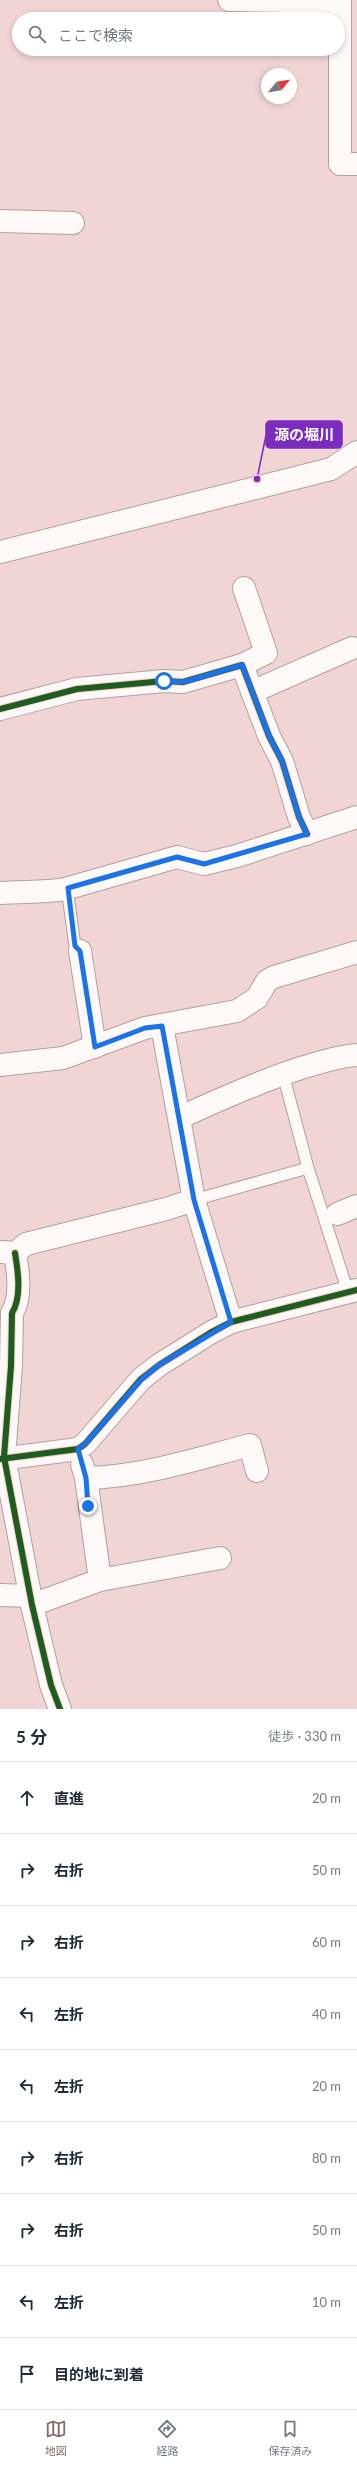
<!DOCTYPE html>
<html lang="ja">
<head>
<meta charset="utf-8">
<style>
  body { margin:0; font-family:Lato,"Noto Sans JP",sans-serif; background:#f6f6f7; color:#1f2937 }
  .compass { position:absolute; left:261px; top:68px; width:36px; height:36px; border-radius:50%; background:#fff; box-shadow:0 2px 6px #0003; rotate:60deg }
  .stop { position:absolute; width:12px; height:12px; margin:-9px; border:3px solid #1a73e8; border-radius:50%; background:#fff }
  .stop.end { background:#1a73e8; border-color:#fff; box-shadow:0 1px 4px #0008 }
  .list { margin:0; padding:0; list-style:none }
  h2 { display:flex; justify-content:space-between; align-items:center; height:52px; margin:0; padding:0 16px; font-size:17px }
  h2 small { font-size:13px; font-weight:400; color:#747a83 }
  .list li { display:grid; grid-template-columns:26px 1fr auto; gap:12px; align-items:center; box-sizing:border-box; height:72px; padding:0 16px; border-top:1px solid #e0e1e3 }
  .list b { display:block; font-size:15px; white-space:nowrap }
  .list em { font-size:13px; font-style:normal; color:#747a83 }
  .icon { flex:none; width:22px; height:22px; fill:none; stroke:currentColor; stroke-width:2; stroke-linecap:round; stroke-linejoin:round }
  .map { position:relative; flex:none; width:357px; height:1709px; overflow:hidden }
  .search { position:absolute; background:#fff; box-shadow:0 2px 6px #0003; left:12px; right:12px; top:12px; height:44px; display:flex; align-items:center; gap:10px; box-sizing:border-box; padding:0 14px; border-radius:22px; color:#747a83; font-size:15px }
  .sheet { height:700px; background:#fff }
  nav { display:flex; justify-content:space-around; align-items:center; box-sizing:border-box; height:56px; border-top:1px solid #e0e1e3; background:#fff; font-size:11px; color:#747a83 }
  nav a { display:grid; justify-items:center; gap:2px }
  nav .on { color:#826b6a }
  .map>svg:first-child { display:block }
</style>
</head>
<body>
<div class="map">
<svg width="357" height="1709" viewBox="0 0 357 1709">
  <rect width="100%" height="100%" fill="#f1d5d4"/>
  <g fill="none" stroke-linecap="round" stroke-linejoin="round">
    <g stroke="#b49f9e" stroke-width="13">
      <g id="service">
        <polyline points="67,888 75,946 80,951"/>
        <polyline points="283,1074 308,1168 348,1292"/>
        <polyline points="194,1200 308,1168"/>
      </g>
    </g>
    <g stroke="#b49f9e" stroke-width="24">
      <g id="minor">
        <polyline points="229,0 340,2"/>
        <polyline points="340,0 340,164 357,164"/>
        <polyline points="0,221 73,223"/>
        <polyline points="0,552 331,469 357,452"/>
        <polyline points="242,665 266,653 244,588"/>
        <polyline points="252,692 352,648"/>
        <polyline points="0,709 77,689 164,681 183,682 242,665 269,736 282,761 299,817 307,834"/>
        <path d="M0,893C22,891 44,893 65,889L177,857L204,864L237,856L357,817"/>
        <polyline points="80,951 95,1047"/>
        <polyline points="162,1026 194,1200 231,1322"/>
        <polyline points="0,1065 63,1058 145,1028 237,1011 257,998 267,981 274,977 357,952"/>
        <path d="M179,1118C220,1099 260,1081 304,1067C322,1062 338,1056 357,1055"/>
        <polyline points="337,1214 357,1206"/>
        <polyline points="1,1252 15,1253 26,1244 166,1209 194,1200"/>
        <path d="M15,1253C18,1271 22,1297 12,1313L11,1366L4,1457L32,1605L51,1685L60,1709"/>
        <polyline points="0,1459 78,1449 85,1444 141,1379 159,1365 210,1333 231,1322 357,1290"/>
        <polyline points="82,1464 86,1478 100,1580"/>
        <path d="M86,1478C141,1477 197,1459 250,1445L257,1471"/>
        <polyline points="0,1595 31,1596"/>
        <polyline points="32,1605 100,1580 220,1558"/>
      </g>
    </g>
    <use href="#service" stroke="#fdf9f9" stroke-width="11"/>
    <use href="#minor" stroke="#fdf9f9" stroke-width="22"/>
    <g stroke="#fecac7" stroke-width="8">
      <g id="cycleway">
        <polyline points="0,709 77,689 164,681 183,682 242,665 269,736 282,761 299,817 307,834"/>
        <path d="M15,1253C18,1271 22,1297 12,1313L11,1366L4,1457L32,1605L51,1685L60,1709"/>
        <polyline points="0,1459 78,1449 85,1444 141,1379 159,1365 210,1333 231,1322 357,1290"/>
      </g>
    </g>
    <use href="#cycleway" stroke="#1b5e20" stroke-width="6"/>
  </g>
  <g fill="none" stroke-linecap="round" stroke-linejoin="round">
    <polyline stroke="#1a73e8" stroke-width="5" points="88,1506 86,1478 78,1449 85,1444 141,1380 159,1365 231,1322 194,1200 162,1026 145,1028 95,1047 80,951 75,946 68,888 177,857 204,864 307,834 299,817 282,761 269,736 242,665 184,682 164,681"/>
  </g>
  <path fill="none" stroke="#7b2cbf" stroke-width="1.5" d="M257 479L266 435"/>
  <circle fill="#7b2cbf" stroke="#fecac7" stroke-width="1.5" cx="257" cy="479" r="4"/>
  <rect fill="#7b2cbf" stroke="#7b2cbf" stroke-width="1.5" x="266" y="421" width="76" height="27" rx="4"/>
  <g font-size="15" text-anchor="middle" font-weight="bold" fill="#fff">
    <text x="304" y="440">源の堀川</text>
  </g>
</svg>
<svg class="compass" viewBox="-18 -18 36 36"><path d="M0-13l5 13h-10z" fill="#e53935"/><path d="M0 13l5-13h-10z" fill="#747a83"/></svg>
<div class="stop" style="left:164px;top:681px"></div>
<div class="stop end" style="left:88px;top:1506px"></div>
<div class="search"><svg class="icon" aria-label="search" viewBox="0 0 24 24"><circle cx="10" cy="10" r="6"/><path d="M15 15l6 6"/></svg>ここで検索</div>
</div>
<section class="sheet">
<h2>5 分<small>徒歩 · 330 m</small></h2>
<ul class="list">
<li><svg class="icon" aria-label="ahead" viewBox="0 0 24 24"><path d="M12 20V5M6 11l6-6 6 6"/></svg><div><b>直進</b></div><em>20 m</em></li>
<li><svg class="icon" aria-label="right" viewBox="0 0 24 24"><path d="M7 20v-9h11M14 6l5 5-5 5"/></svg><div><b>右折</b></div><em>50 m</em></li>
<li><svg class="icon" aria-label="right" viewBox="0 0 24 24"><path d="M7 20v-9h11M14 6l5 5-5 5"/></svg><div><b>右折</b></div><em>60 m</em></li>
<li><svg class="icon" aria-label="left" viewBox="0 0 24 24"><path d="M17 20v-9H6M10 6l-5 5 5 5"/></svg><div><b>左折</b></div><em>40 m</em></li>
<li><svg class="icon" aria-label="left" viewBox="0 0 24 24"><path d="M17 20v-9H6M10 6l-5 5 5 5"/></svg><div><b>左折</b></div><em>20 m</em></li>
<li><svg class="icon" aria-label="right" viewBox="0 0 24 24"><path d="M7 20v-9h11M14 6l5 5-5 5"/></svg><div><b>右折</b></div><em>80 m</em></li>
<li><svg class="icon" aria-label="right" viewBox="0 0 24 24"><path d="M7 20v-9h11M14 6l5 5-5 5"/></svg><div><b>右折</b></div><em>50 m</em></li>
<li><svg class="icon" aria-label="left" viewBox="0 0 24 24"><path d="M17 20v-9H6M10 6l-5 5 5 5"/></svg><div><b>左折</b></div><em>10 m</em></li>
<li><svg class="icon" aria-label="arrive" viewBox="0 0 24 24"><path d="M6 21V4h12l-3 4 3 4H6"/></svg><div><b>目的地に到着</b></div></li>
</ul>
</section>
<nav>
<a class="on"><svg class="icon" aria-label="map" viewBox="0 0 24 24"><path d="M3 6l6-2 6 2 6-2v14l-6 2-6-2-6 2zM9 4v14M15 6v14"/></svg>地図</a>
<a><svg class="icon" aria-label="directions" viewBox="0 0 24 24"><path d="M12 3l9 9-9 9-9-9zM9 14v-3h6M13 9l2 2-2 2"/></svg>経路</a>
<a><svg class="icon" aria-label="saved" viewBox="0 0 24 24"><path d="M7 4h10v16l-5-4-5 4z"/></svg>保存済み</a>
</nav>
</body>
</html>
